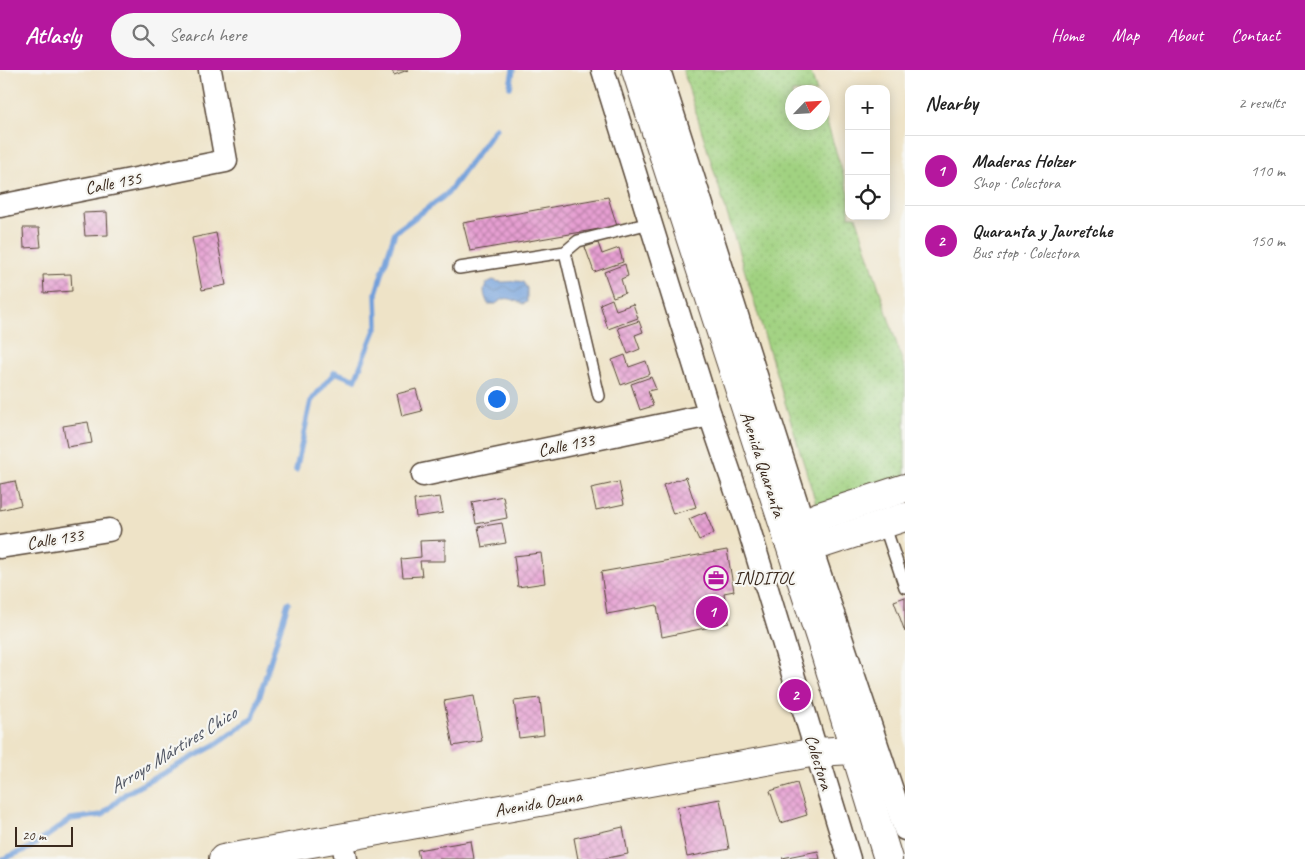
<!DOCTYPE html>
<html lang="en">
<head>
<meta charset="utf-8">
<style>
  body { margin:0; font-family:Caveat,sans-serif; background:#f6f6f6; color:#222 }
  .controls { position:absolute; right:15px; top:15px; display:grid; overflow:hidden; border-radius:10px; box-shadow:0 2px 12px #0003 }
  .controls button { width:45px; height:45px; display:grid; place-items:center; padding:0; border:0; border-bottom:1px solid #e0e0e0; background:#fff; color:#222; font:25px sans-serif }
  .compass { position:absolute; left:785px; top:15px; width:45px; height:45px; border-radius:50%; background:#fff; box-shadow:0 2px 12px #0003; rotate:65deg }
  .scale { position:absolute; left:15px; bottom:12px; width:58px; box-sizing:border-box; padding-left:5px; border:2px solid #3b2a1e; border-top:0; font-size:14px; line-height:18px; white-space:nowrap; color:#3b2a1e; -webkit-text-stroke:4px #f6f6f2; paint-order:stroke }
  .you { position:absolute; left:496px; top:328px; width:18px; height:18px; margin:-12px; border:4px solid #fff; border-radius:50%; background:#1a73e8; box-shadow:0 0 0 8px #1a73e833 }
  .badge { display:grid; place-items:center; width:32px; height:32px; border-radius:50%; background:#b5179e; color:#fff; font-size:16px; font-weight:700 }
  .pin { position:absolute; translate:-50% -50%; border:2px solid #fff; box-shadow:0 1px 5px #0006 }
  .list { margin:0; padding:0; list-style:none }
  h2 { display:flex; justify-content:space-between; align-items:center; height:65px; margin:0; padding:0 20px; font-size:21px }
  h2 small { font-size:16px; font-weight:400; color:#767676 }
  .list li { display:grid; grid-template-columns:32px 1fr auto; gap:15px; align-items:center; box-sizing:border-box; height:70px; padding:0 20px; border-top:1px solid #e0e0e0 }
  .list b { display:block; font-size:19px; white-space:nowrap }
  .list p { margin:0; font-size:16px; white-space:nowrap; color:#767676 }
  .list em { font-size:16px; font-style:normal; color:#767676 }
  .icon { flex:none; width:28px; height:28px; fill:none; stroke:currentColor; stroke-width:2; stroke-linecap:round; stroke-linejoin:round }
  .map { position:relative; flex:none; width:905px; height:789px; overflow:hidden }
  header { display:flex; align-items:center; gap:30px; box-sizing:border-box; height:70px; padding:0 25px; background:#b5179e; color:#fff }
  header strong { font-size:24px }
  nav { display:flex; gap:28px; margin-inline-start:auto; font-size:18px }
  .search { width:350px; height:45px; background:#f6f6f6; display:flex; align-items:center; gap:12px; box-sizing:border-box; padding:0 18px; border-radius:28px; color:#767676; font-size:19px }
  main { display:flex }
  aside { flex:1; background:#fff }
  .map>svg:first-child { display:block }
</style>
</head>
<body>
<header>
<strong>Atlasly</strong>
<div class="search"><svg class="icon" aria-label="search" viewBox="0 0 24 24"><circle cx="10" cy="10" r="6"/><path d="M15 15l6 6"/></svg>Search here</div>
<nav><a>Home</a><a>Map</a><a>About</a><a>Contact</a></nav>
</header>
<main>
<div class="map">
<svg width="905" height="789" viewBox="0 0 905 789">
  <defs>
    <pattern id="grass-dots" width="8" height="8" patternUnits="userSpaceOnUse" patternTransform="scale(1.25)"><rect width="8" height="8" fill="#a1d281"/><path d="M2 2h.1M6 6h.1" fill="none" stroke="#8cb46f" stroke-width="1.8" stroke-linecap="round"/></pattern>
    <pattern id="water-waves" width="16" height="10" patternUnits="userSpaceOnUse" patternTransform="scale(1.25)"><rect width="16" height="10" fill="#719fda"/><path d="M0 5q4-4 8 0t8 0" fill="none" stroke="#5e82b0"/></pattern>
    <pattern id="building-cross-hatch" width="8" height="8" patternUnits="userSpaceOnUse" patternTransform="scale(1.25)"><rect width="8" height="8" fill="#e69fd2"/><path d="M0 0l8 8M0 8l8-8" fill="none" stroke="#bc82aa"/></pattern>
  </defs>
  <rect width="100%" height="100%" fill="#f6f6f2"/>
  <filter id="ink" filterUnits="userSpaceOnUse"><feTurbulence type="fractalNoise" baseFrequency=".02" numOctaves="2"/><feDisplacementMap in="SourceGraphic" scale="10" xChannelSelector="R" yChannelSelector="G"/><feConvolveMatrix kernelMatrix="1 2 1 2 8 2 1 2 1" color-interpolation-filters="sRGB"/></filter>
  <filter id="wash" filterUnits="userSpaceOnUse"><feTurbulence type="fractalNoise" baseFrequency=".0096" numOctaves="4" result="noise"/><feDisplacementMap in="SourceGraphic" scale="20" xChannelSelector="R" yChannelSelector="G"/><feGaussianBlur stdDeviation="1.12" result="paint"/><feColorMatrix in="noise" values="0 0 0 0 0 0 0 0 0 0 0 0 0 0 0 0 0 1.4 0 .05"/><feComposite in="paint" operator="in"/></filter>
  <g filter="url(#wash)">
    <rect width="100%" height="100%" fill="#eee3c7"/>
    <polygon fill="url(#grass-dots)" stroke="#6e7e50" points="683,0 810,0 817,22 792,22 792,52 822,52 823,40 849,123 849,146 856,146 905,300 905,411 818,440"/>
    <path fill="url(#water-waves)" stroke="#56647c" d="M493,210C505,215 513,209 523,212L527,218V232L523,234C511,229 506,225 496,234H488C483,224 481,214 493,210Z"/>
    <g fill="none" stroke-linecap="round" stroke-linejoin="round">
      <g stroke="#719fda" stroke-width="5.5">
        <polyline points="510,17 513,0"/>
        <polyline points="296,400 311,331 335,302 355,310 377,255 376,223 395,162 447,124 496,58"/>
        <polyline points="3,789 30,778 71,749 102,745 125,724 215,675 253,648 288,533"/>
      </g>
    </g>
    <g id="blocks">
      <g fill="url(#building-cross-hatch)">
        <polygon points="392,0 408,0 394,5"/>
        <polygon points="608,127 617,156 470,181 463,153"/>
        <polygon points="107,142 108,165 85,166 83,143"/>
        <polygon points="23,158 39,158 41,177 24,178"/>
        <polygon points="216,163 226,215 202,220 192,168"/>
        <polygon points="598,173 602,184 619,178 623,192 594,202 585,177"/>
        <polygon points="625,194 628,206 621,209 625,223 613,227 604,202"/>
        <polygon points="71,204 72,221 44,223 43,205"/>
        <polygon points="612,229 616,240 633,234 638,248 608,259 600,234"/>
        <polygon points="639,251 643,262 635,265 640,279 628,284 618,258"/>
        <polygon points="625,285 629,297 646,291 650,304 621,315 612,290"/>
        <polygon points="651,307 656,319 648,321 653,336 640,340 631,314"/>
        <polygon points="416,319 422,341 402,346 397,324"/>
        <polygon points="88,352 92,373 67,377 63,356"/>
        <polygon points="686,407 696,437 673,444 663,415"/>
        <polygon points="15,411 21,435 0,440 0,414"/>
        <polygon points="619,412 624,434 596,440 591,418"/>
        <polygon points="503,426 507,448 476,454 472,432"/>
        <polygon points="440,427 443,443 416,447 414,430"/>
        <polygon points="705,442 714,463 699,470 689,449"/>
        <polygon points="502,453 506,473 482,477 478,457"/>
        <polygon points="445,470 445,491 420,491 422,506 403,507 401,489 421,487 420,471"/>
        <polygon points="727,480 734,521 724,523 729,553 662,567 657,535 607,544 601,502"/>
        <polygon points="541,483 545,513 518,517 514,486"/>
        <polygon points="905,527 905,562 894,531"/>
        <polygon points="474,626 482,671 453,676 444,631"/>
        <polygon points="540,628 544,665 519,668 514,631"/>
        <polygon points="797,713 807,745 781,753 770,721"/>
        <polygon points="720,729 729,779 687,787 677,737"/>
        <polygon points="623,757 628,784 602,789 578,789 574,768"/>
        <polygon points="471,771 474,789 419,789 417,780"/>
        <polygon points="818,781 820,789 783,789 782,788"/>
      </g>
    </g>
  </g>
  <g filter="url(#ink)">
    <use href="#blocks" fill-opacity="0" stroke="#564637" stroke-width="1"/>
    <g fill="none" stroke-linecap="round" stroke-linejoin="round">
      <g stroke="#564637" stroke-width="14">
        <g id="service">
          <polyline points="565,182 599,326"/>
          <polyline points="459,198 565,182 578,171 650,153"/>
          <polyline points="884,454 905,517"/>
        </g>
      </g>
      <g stroke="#564637" stroke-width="25">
        <g id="minor">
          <polyline points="603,0 710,345 748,456 849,789"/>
          <polyline points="659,0 809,472 905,759"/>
          <polyline points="0,136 226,91 210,0"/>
          <polyline points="423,405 710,345"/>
          <polyline points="0,477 109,460"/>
          <polyline points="342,768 346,789"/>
        </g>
      </g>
      <g stroke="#564637" stroke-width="30">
        <polyline id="secondary" points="223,789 816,682 853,680"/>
      </g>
      <g stroke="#564637" stroke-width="30">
        <g id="primary">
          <polyline points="788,470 817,447 905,418"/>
          <polyline points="788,470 825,473 905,447"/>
        </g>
      </g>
      <g stroke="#564637" stroke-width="30">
        <polyline id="trunk" points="636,0 824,580 888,789"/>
      </g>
      <use href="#service" stroke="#fff" stroke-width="11"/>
      <use href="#minor" stroke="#fff" stroke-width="22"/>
      <use href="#secondary" stroke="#fff" stroke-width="28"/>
      <use href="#primary" stroke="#fff" stroke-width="28"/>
      <use href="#trunk" stroke="#fff" stroke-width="28"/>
    </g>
  </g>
  <defs>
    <g id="office-ring" transform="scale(1.25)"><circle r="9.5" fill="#f6f6f2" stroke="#b5179e" stroke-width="1.5"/><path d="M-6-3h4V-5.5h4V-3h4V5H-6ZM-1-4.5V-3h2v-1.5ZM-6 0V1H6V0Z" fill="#b5179e"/></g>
  </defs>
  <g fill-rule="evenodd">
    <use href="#office-ring" x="716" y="508"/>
  </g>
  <g text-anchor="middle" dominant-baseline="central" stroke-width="4.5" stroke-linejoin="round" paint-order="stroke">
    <g font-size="18" fill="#3b2a1e" stroke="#f6f6f2">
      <text transform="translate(113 113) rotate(-11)">Calle 135</text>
      <text transform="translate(566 375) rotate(-12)">Calle 133</text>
      <text transform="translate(763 394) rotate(72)">Avenida Quaranta</text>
      <text transform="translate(55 469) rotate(-9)">Calle 133</text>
      <text transform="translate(819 692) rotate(73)">Colectora</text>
      <text transform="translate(538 733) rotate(-10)">Avenida Ozuna</text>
    </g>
    <g font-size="18" fill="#3b2a1e" stroke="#f6f6f2" text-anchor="start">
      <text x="734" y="508">INDITOL</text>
    </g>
    <g font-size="19" font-style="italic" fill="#4e5360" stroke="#f6f6f2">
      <text transform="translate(173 680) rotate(-32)">Arroyo Mártires Chico</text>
    </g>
  </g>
</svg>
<div class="controls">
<button>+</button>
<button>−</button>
<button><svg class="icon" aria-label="locate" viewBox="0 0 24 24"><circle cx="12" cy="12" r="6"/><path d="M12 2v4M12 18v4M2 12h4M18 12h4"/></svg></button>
</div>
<svg class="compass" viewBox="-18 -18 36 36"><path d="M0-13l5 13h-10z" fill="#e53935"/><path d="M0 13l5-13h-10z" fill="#767676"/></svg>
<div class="scale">20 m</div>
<div class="you"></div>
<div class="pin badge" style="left:712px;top:542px">1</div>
<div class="pin badge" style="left:795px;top:625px">2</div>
</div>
<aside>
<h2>Nearby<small>2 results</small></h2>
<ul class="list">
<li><span class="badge">1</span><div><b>Maderas Holzer</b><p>Shop · Colectora</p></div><em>110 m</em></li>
<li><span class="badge">2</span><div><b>Quaranta y Jauretche</b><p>Bus stop · Colectora</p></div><em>150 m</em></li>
</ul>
</aside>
</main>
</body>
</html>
